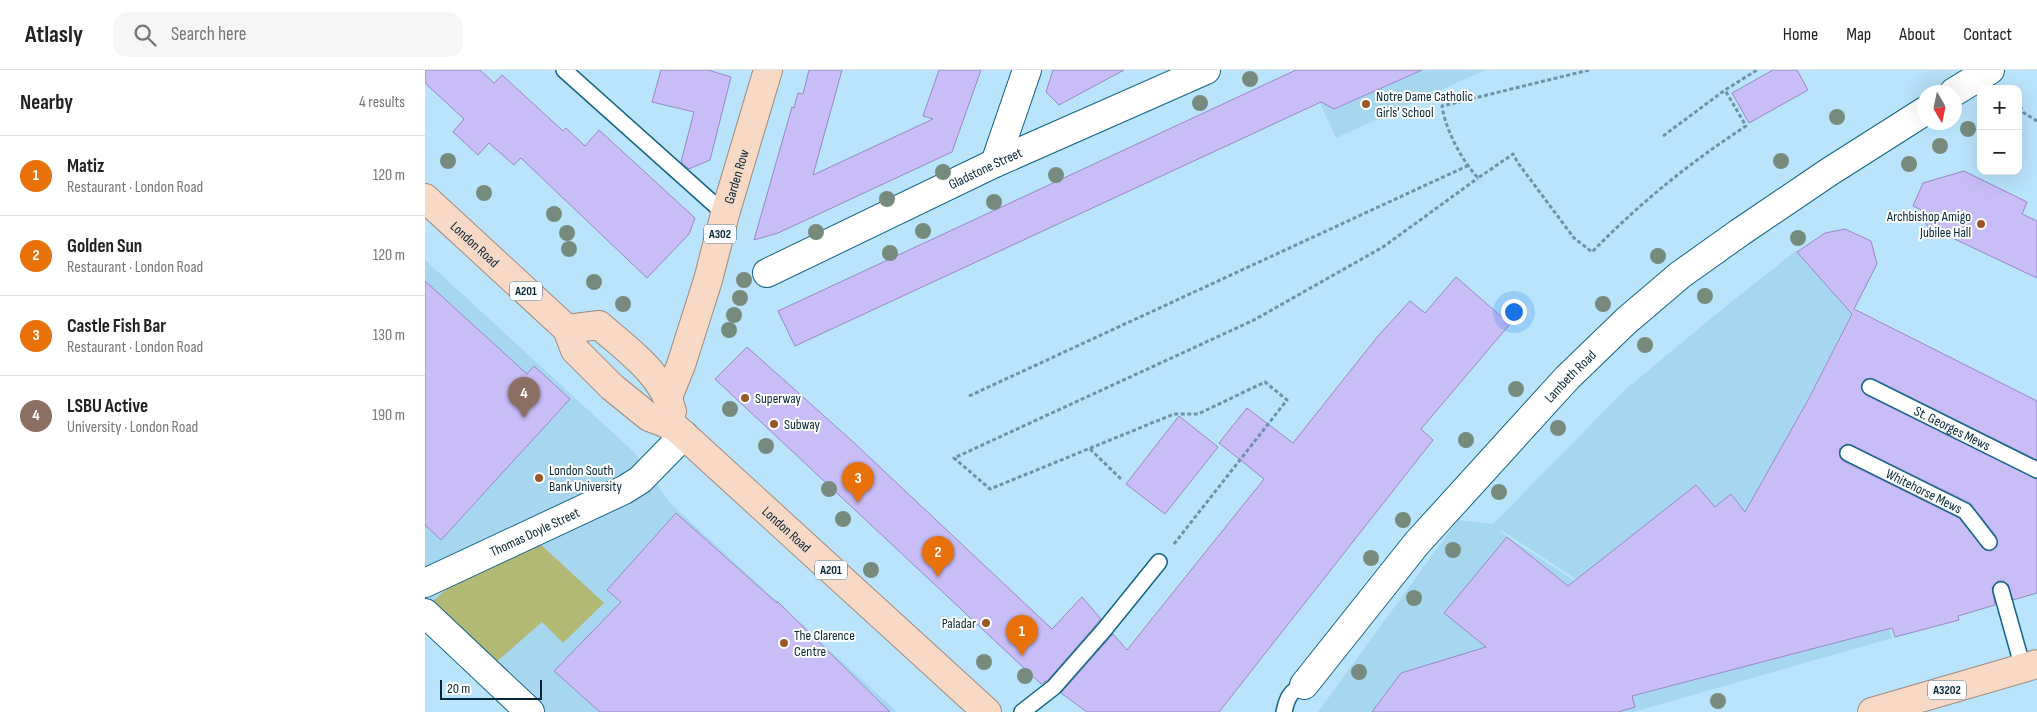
<!DOCTYPE html>
<html lang="en">
<head>
<meta charset="utf-8">
<style>
  body { margin:0; font-family:"Sofia Sans Condensed",sans-serif; background:#f6f6f6; color:#222 }
  .controls { position:absolute; right:15px; top:15px; display:grid; overflow:hidden; border-radius:10px; box-shadow:0 5px 20px #0002 }
  .controls button { width:45px; height:45px; display:grid; place-items:center; padding:0; border:0; border-bottom:1px solid #e0e0e0; background:#fff; color:#222; font:25px sans-serif }
  .compass { position:absolute; left:1492px; top:15px; width:45px; height:45px; border-radius:50%; background:#fff; box-shadow:0 5px 20px #0002; rotate:171deg }
  .scale { position:absolute; left:15px; bottom:12px; width:102px; box-sizing:border-box; padding-left:5px; border:2px solid #072635; border-top:0; font-size:14px; line-height:18px; white-space:nowrap; color:#072635; -webkit-text-stroke:4px #fefefe; paint-order:stroke }
  .you { position:absolute; left:1088px; top:241px; width:18px; height:18px; margin:-12px; border:4px solid #fff; border-radius:50%; background:#1a73e8; box-shadow:0 0 0 8px #1a73e833 }
  .badge { display:grid; place-items:center; width:32px; height:32px; border-radius:50%; background:#995626; color:#fff; font-size:16px; font-weight:700 }
  .pin { position:absolute; translate:-50% -41px; filter:drop-shadow(0 1px 2px #0008) }
  .pin::after { content:''; position:absolute; top:26px; width:18px; height:15px; background:inherit; clip-path:polygon(0 0,100% 0,50% 100%) }
  .list { margin:0; padding:0; list-style:none }
  h2 { display:flex; justify-content:space-between; align-items:center; height:65px; margin:0; padding:0 20px; font-size:21px }
  h2 small { font-size:16px; font-weight:400; color:#767676 }
  .list li { display:grid; grid-template-columns:32px 1fr auto; gap:15px; align-items:center; box-sizing:border-box; height:80px; padding:0 20px; border-top:1px solid #e0e0e0 }
  .list b { display:block; font-size:19px; white-space:nowrap }
  .list p { margin:0; font-size:16px; white-space:nowrap; color:#767676 }
  .list em { font-size:16px; font-style:normal; color:#767676 }
  .icon { flex:none; width:28px; height:28px; fill:none; stroke:currentColor; stroke-width:2; stroke-linecap:round; stroke-linejoin:round }
  .map { position:relative; flex:none; width:1612px; height:642px; overflow:hidden }
  header { display:flex; align-items:center; gap:30px; box-sizing:border-box; height:70px; padding:0 25px; background:#fff; border-bottom:1px solid #e0e0e0 }
  header strong { font-size:24px }
  nav { display:flex; gap:28px; margin-inline-start:auto; font-size:18px }
  .search { width:350px; height:45px; background:#f6f6f6; display:flex; align-items:center; gap:12px; box-sizing:border-box; padding:0 18px; border-radius:15px; color:#767676; font-size:19px }
  main { display:flex }
  aside { flex:1; background:#fff }
  .map>svg:first-child { display:block }
</style>
</head>
<body>
<header>
<strong>Atlasly</strong>
<div class="search"><svg class="icon" aria-label="search" viewBox="0 0 24 24"><circle cx="10" cy="10" r="6"/><path d="M15 15l6 6"/></svg>Search here</div>
<nav><a>Home</a><a>Map</a><a>About</a><a>Contact</a></nav>
</header>
<main>
<aside>
<h2>Nearby<small>4 results</small></h2>
<ul class="list">
<li><span class="badge" style="background:#e8710a">1</span><div><b>Matiz</b><p>Restaurant · London Road</p></div><em>120 m</em></li>
<li><span class="badge" style="background:#e8710a">2</span><div><b>Golden Sun</b><p>Restaurant · London Road</p></div><em>120 m</em></li>
<li><span class="badge" style="background:#e8710a">3</span><div><b>Castle Fish Bar</b><p>Restaurant · London Road</p></div><em>130 m</em></li>
<li><span class="badge" style="background:#8d6e63">4</span><div><b>LSBU Active</b><p>University · London Road</p></div><em>190 m</em></li>
</ul>
</aside>
<div class="map">
<svg width="1612" height="642" viewBox="0 0 1612 642">
  <rect width="100%" height="100%" fill="#b9e4fc"/>
  <g fill="#a7d6ef" fill-rule="evenodd">
    <polygon points="880,0 1060,0 911,68"/>
    <path d="M1372,180L1414,229L1429,239L1371,351L1452,515L1467,568L1208,642H893L1033,450L1068,454L1201,319L1301,236ZM1073,458L1192,536L1190,537L1082,467Z"/>
    <polygon points="0,190 210,383 244,432 472,642 105,642 0,543"/>
  </g>
  <polygon fill="#b2b975" points="112,471 179,533 138,573 117,552 69,594 5,534 37,505"/>
  <g fill="#c8bdf6" stroke="#9588c6" fill-rule="evenodd">
    <polygon points="0,0 55,0 69,13 77,5 138,61 141,58 160,76 174,60 270,148 264,164 222,208 96,88 89,95 64,73 53,85 28,62 39,49 0,13"/>
    <polygon points="236,0 283,0 306,7 285,90 264,99 256,92 269,42 227,32"/>
    <polygon points="384,0 417,0 388,105 508,49 498,46 514,0 556,0 527,82 353,163 329,170 367,37 369,38 373,23 378,24"/>
    <polygon points="628,0 699,0 634,35 621,22"/>
    <polygon points="871,0 997,0 909,39 896,32 370,276 353,241"/>
    <polygon points="1348,0 1372,0 1383,20 1324,53 1307,23"/>
    <polygon points="1539,101 1602,132 1597,144 1612,151 1612,208 1502,156 1496,140 1488,136 1498,113"/>
    <path d="M1420,159L1446,171L1452,194L1429,239L1612,331V390L1449,309H1440L1436,317L1441,325L1612,409V523L1588,530L1583,514L1578,511H1573L1567,518L1570,535L1533,546L1534,550L1470,567L1467,558L1207,626L1210,637L1193,642H947L976,603L1061,577L1019,543L1082,467L1143,516L1271,415L1290,437L1306,424L1320,442L1383,330L1427,244L1372,182L1400,163ZM1422,374L1427,375L1545,433L1571,466L1572,476L1566,481L1560,480L1534,448L1418,391L1415,388L1414,379Z"/>
    <polygon points="1031,207 1085,254 996,359 1008,370 794,642 662,642 636,623 688,564 702,580 839,409 794,373 822,338 868,373 953,266 985,231 1000,243"/>
    <polygon points="0,211 102,304 109,296 145,329 16,470 0,455"/>
    <polygon points="322,277 426,370 627,559 657,527 676,549 623,610 616,614 290,309"/>
    <polygon points="754,346 793,377 740,444 701,414"/>
    <polygon points="251,443 352,533 352,531 465,642 175,642 129,601 196,532 182,520"/>
  </g>
  <g fill="none" stroke-linecap="round" stroke-linejoin="round">
    <g stroke="#126487" stroke-width="18">
      <g id="lane">
        <polyline points="139,0 300,144"/>
        <path id="s1" d="M1445,317L1612,400"/>
        <path id="s2" d="M1423,383L1540,441L1564,472"/>
        <polyline points="1576,520 1598,598"/>
        <polyline points="597,642 629,617 679,560 734,492"/>
        <path d="M859,642C862,628 865,621 879,615"/>
      </g>
    </g>
    <g stroke="#126487" stroke-width="30">
      <g id="street">
        <polyline points="1529,22 1565,0"/>
        <polyline points="570,93 602,0"/>
        <path id="s3" d="M342,203L570,93L781,0"/>
        <path id="s4" d="M0,513L199,420L215,410L259,365"/>
        <polyline points="0,543 105,642"/>
        <path id="s5" d="M879,615L992,473L1142,308L1201,251L1255,205L1314,163L1404,102L1500,41"/>
      </g>
    </g>
    <g stroke="#a0897b" stroke-width="30">
      <g id="primary">
        <path id="s6" d="M0,128L142,259L150,280L187,317L224,347L250,357L562,642"/>
        <path d="M142,259L174,255C201,279 238,304 247,341"/>
        <path id="s7" d="M243,327L256,295L283,210L300,144L343,0"/>
        <polyline points="1447,642 1612,594"/>
      </g>
    </g>
    <g stroke="#6d93a8" stroke-width="3" stroke-dasharray="4 2.5" stroke-linecap="butt">
      <path d="M1164,0L1017,36C1021,61 1036,89 1053,108L1088,84L1093,93L1149,168L1167,182C1216,132 1263,94 1321,56L1300,20"/>
      <polyline points="1595,36 1599,43 1612,51"/>
      <polyline points="1238,66 1300,20 1332,0"/>
      <polyline points="544,326 1042,96"/>
      <polyline points="665,379 696,409"/>
      <polyline points="749,474 862,330 840,312 773,344 749,344 565,419 529,388 829,250 958,177 1053,108"/>
    </g>
    <use href="#lane" stroke="#fff" stroke-width="15"/>
    <use href="#street" stroke="#fff" stroke-width="28"/>
    <use href="#primary" stroke="#f7d9c6" stroke-width="28"/>
  </g>
  <g fill="#768b7d">
    <circle cx="825" cy="9" r="8"/>
    <circle cx="775" cy="33" r="8"/>
    <circle cx="1412" cy="47" r="8"/>
    <circle cx="1543" cy="59" r="8"/>
    <circle cx="1515" cy="76" r="8"/>
    <circle cx="23" cy="91" r="8"/>
    <circle cx="1356" cy="91" r="8"/>
    <circle cx="1484" cy="94" r="8"/>
    <circle cx="518" cy="102" r="8"/>
    <circle cx="631" cy="105" r="8"/>
    <circle cx="59" cy="123" r="8"/>
    <circle cx="462" cy="129" r="8"/>
    <circle cx="569" cy="132" r="8"/>
    <circle cx="129" cy="144" r="8"/>
    <circle cx="498" cy="161" r="8"/>
    <circle cx="391" cy="162" r="8"/>
    <circle cx="142" cy="163" r="8"/>
    <circle cx="1373" cy="168" r="8"/>
    <circle cx="144" cy="179" r="8"/>
    <circle cx="465" cy="183" r="8"/>
    <circle cx="1233" cy="186" r="8"/>
    <circle cx="319" cy="210" r="8"/>
    <circle cx="169" cy="212" r="8"/>
    <circle cx="1280" cy="226" r="8"/>
    <circle cx="315" cy="228" r="8"/>
    <circle cx="198" cy="234" r="8"/>
    <circle cx="1178" cy="234" r="8"/>
    <circle cx="309" cy="245" r="8"/>
    <circle cx="304" cy="260" r="8"/>
    <circle cx="1220" cy="275" r="8"/>
    <circle cx="1091" cy="319" r="8"/>
    <circle cx="305" cy="339" r="8"/>
    <circle cx="1133" cy="358" r="8"/>
    <circle cx="1041" cy="370" r="8"/>
    <circle cx="341" cy="376" r="8"/>
    <circle cx="404" cy="419" r="8"/>
    <circle cx="1074" cy="422" r="8"/>
    <circle cx="418" cy="449" r="8"/>
    <circle cx="978" cy="450" r="8"/>
    <circle cx="1028" cy="480" r="8"/>
    <circle cx="946" cy="488" r="8"/>
    <circle cx="446" cy="500" r="8"/>
    <circle cx="989" cy="528" r="8"/>
    <circle cx="559" cy="592" r="8"/>
    <circle cx="934" cy="602" r="8"/>
    <circle cx="600" cy="606" r="8"/>
    <circle cx="1293" cy="631" r="8"/>
  </g>
  <g fill="#995626" stroke="#fefefe" stroke-width="2">
    <circle cx="941" cy="34" r="5"/>
    <circle cx="1556" cy="154" r="5"/>
    <circle cx="320" cy="328" r="5"/>
    <circle cx="349" cy="354" r="5"/>
    <circle cx="114" cy="408" r="5"/>
    <circle cx="561" cy="553" r="5"/>
    <circle cx="359" cy="573" r="5"/>
  </g>
  <g text-anchor="middle" dominant-baseline="central" stroke-width="4" stroke-linejoin="round" paint-order="stroke">
    <g fill="#fefefe" stroke="#516771" stroke-width="1">
      <rect x="279" y="154.5" width="32" height="19" rx="4"/>
      <rect x="85" y="211.5" width="32" height="19" rx="4"/>
      <rect x="390" y="490.5" width="32" height="19" rx="4"/>
      <rect x="1503" y="610.5" width="38" height="19" rx="4"/>
    </g>
    <g font-size="12" font-weight="bold" fill="#072635">
      <text x="295" y="164">A302</text>
      <text x="101" y="221">A201</text>
      <text x="406" y="500">A201</text>
      <text x="1522" y="620">A3202</text>
    </g>
    <g font-size="14" fill="#072635" stroke="#fefefe" text-anchor="start">
      <text x="951" y="26">Notre Dame Catholic<tspan x="951" dy="16">Girls' School</tspan></text>
      <text x="1546" y="146" text-anchor="end">Archbishop Amigo<tspan x="1546" dy="16">Jubilee Hall</tspan></text>
      <text x="330" y="328">Superway</text>
      <text x="359" y="354">Subway</text>
      <text x="124" y="400">London South<tspan x="124" dy="16">Bank University</tspan></text>
      <text x="551" y="553" text-anchor="end">Paladar</text>
      <text x="369" y="565">The Clarence<tspan x="369" dy="16">Centre</tspan></text>
    </g>
    <g font-size="14" fill="#072635" stroke="#fefefe">
      <text stroke="none"><textPath href="#s3" startOffset="242">Gladstone Street</textPath></text>
      <text stroke="none"><textPath href="#s7" startOffset="231">Garden Row</textPath></text>
      <text stroke="none"><textPath href="#s6" startOffset="68">London Road</textPath></text>
      <text stroke="none"><textPath href="#s5" startOffset="408">Lambeth Road</textPath></text>
      <text stroke="none"><textPath href="#s1" startOffset="92">St. Georges Mews</textPath></text>
      <text stroke="none"><textPath href="#s2" startOffset="85">Whitehorse Mews</textPath></text>
      <text stroke="none"><textPath href="#s6" startOffset="495">London Road</textPath></text>
      <text stroke="none"><textPath href="#s4" startOffset="121">Thomas Doyle Street</textPath></text>
    </g>
  </g>
</svg>
<div class="controls">
<button>+</button>
<button>−</button>
</div>
<svg class="compass" viewBox="-18 -18 36 36"><path d="M0-13l5 13h-10z" fill="#e53935"/><path d="M0 13l5-13h-10z" fill="#767676"/></svg>
<div class="scale">20 m</div>
<div class="you"></div>
<div class="pin badge" style="left:597px;top:586px;background:#e8710a">1</div>
<div class="pin badge" style="left:513px;top:507px;background:#e8710a">2</div>
<div class="pin badge" style="left:433px;top:433px;background:#e8710a">3</div>
<div class="pin badge" style="left:99px;top:348px;background:#8d6e63">4</div>
</div>
</main>
</body>
</html>
